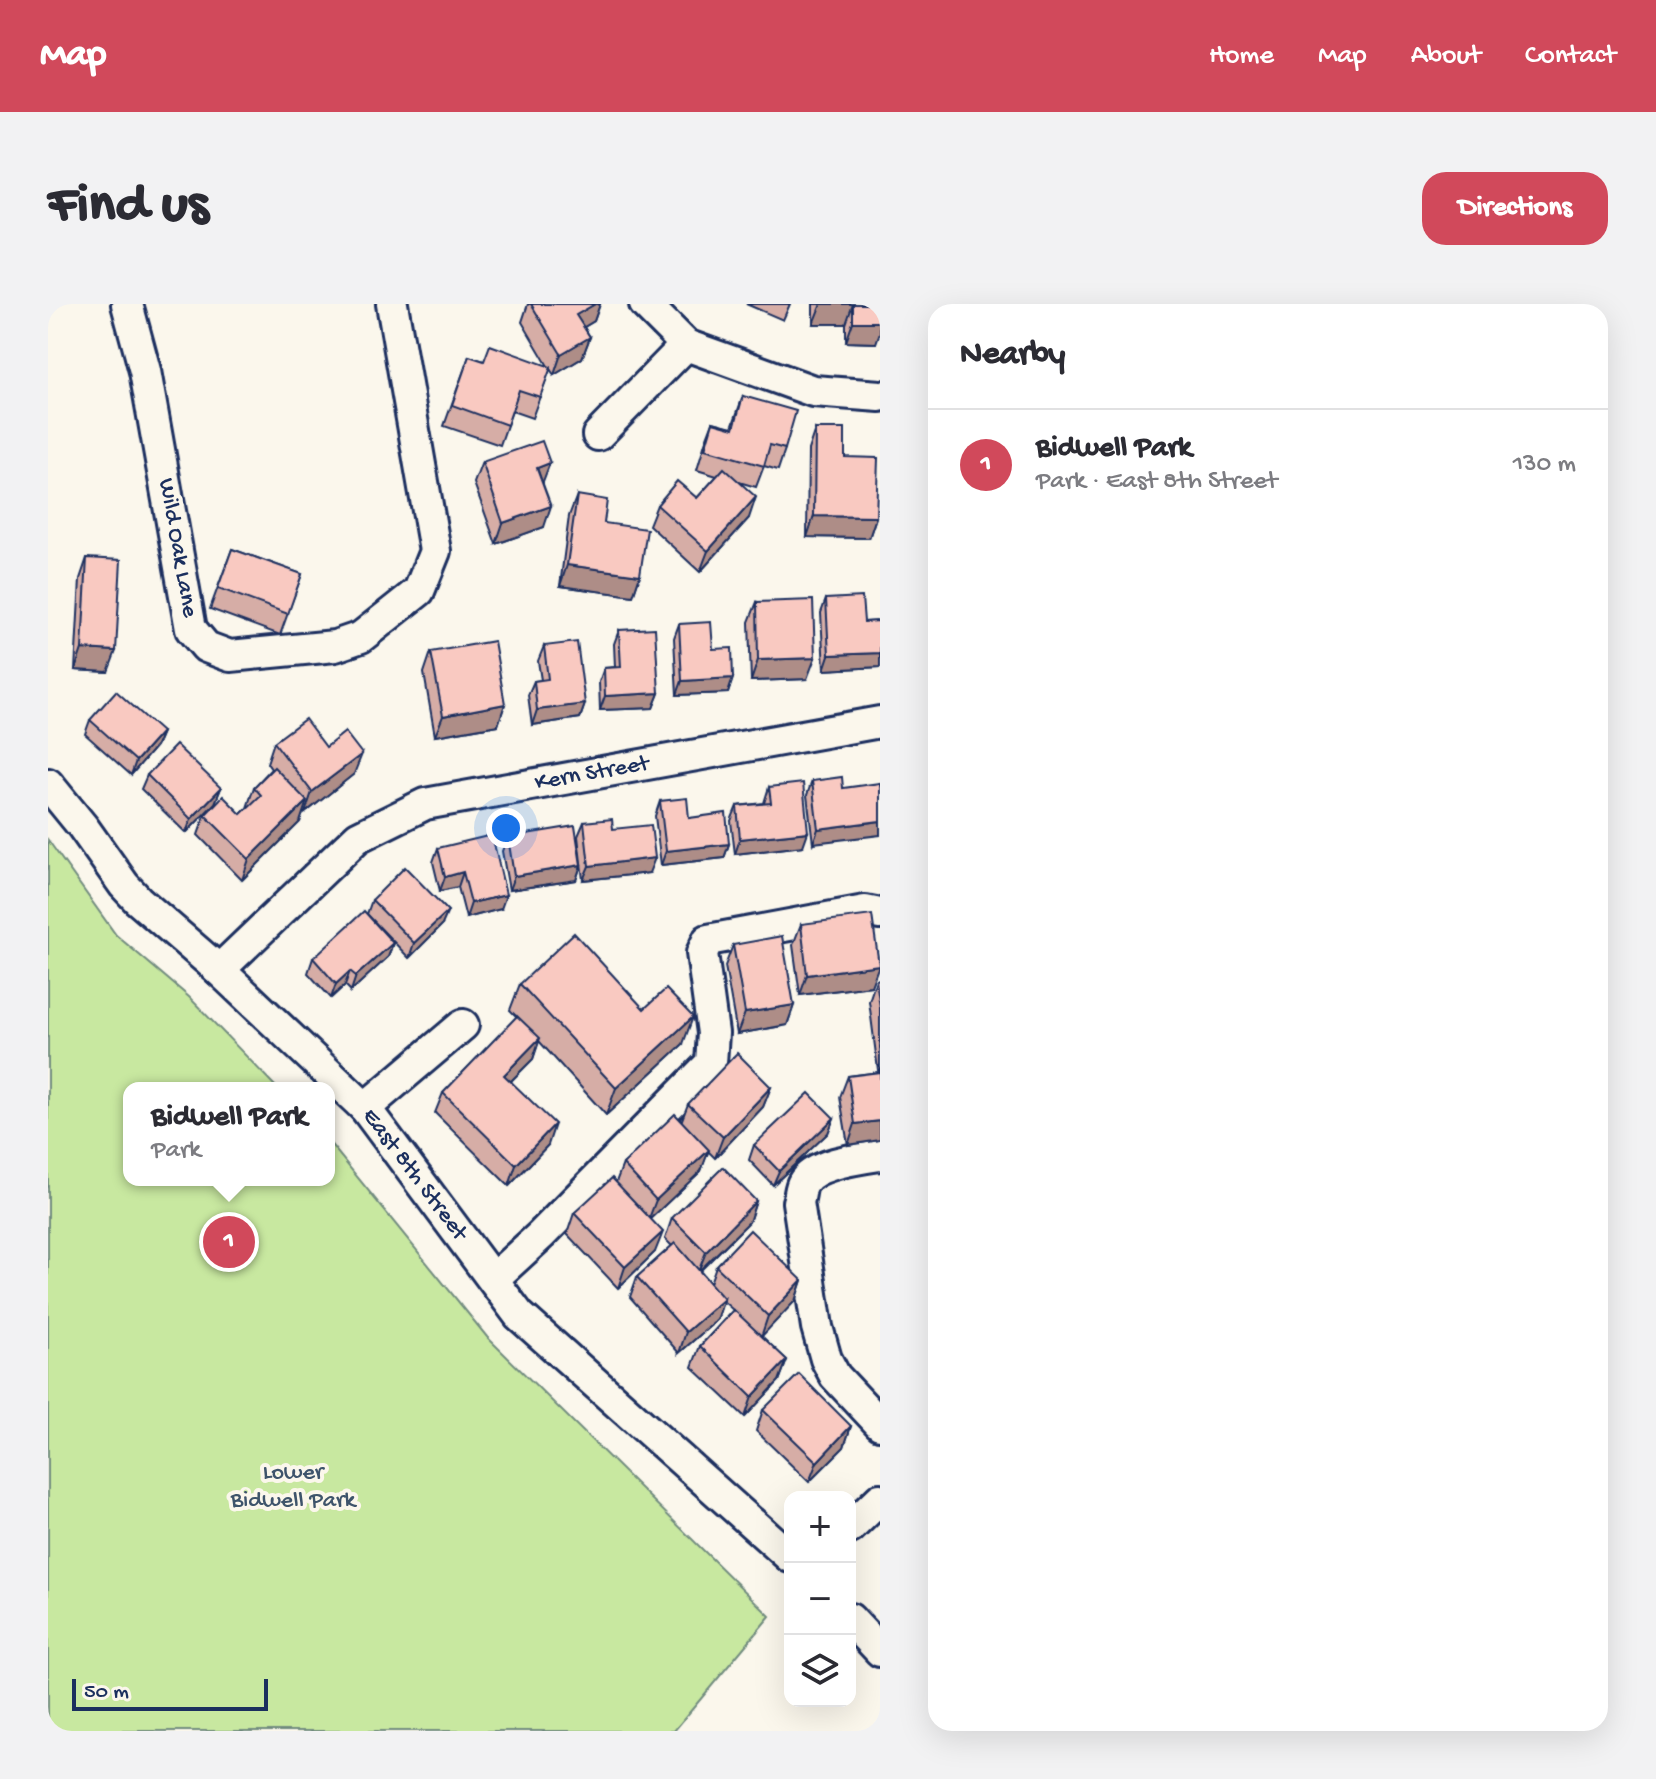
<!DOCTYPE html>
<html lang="en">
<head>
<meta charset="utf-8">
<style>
  body { margin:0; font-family:"Gochi Hand",sans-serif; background:#f2f2f3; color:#2b2b33 }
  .controls { position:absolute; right:24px; bottom:24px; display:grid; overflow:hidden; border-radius:16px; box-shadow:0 8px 32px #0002 }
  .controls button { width:72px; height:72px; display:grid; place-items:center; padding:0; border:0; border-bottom:2px solid #e1e1e2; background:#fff; color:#2b2b33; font:40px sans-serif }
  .scale { position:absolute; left:24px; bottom:20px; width:196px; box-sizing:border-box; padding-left:8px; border:4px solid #1b2f5e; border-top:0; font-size:22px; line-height:28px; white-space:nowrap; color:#1b2f5e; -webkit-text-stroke:6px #fbf7ec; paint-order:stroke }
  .you { position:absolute; left:458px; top:524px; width:28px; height:28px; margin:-20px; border:6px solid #fff; border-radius:50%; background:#1a73e8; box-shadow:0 0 0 12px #1a73e833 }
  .badge { display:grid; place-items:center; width:52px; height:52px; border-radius:50%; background:#d1495b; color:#fff; font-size:26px; font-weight:700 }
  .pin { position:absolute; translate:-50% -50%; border:4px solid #fff; box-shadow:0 2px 8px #0006 }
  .popup { position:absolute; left:75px; top:778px; width:212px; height:104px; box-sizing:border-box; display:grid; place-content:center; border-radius:16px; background:#fff; filter:drop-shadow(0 2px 6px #0005); font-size:26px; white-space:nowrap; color:#7c7c81 }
  .popup b { font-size:30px; color:#2b2b33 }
  .popup::after { content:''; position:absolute; left:50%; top:100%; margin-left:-16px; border:16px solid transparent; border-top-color:#fff }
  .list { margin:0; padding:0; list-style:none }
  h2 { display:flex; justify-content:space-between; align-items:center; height:104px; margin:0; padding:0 32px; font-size:34px }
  h2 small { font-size:26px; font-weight:400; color:#7c7c81 }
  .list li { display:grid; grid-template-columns:52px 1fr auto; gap:24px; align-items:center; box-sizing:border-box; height:112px; padding:0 32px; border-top:2px solid #e1e1e2 }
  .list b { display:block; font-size:30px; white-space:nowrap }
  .list p { margin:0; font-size:26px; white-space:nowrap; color:#7c7c81 }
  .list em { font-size:26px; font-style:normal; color:#7c7c81 }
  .icon { flex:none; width:44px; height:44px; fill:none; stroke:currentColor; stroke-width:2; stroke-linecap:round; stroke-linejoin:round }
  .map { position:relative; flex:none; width:832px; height:1427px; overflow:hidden; border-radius:24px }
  header { display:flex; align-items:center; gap:48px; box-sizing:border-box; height:112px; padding:0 40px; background:#d1495b; color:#fff }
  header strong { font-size:38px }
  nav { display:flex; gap:44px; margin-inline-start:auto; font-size:28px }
  .intro { display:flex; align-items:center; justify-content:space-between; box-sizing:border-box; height:192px; padding:0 48px }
  h1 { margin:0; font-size:56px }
  .button { padding:20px 36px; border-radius:24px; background:#d1495b; color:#fff; font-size:28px; font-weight:700 }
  main { display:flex; gap:48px; padding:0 48px }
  aside { flex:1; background:#fff; border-radius:24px; box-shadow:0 8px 32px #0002 }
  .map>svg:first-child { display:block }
</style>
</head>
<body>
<header>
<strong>Map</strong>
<nav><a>Home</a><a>Map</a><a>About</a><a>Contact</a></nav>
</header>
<div class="intro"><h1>Find us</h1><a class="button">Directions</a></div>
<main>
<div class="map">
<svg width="832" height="1427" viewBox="0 0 832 1427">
  <rect width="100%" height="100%" fill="#fbf7ec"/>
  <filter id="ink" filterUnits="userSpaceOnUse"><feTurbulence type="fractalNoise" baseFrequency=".0125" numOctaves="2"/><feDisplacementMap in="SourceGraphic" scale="16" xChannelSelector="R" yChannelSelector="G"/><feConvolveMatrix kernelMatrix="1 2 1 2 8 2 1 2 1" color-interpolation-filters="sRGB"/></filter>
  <g filter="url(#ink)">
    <polygon fill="#c8e8a0" stroke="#728c7f" stroke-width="2" points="0,536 68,631 141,693 229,784 81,784 81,876 281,876 281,838 439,1033 722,1312 626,1427 0,1427"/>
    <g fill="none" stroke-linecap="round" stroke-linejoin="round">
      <g stroke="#1b2f5e" stroke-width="36">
        <g id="minor">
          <polyline points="79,0 97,67 143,325 158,343 182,352 287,342 313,333 371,287 387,247 344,0"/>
          <polyline points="597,0 638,41 765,87 832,92"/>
          <polyline points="550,131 638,41"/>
          <polyline points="0,480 35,523 76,581 90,596 171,666 317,804 471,1011 742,1253"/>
          <polyline points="171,666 310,533 377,500 832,418"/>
          <polyline points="317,804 415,721"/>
          <path d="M832,851C812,854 765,860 755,879C752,884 752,893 750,898L769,1023L778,1055L787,1072L832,1120"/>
          <polyline points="445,975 493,931 663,759 665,729 654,649 660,636 817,607 832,610"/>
          <polyline points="802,1224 832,1195"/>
          <polyline points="802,1315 832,1347"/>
        </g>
      </g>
      <use href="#minor" stroke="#fbf7ec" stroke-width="30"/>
    </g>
    <g fill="#d6ada6" stroke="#1b2f5e" stroke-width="2">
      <polygon points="480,0 552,0 546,17 536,23 542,33 534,54 506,71 502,65 484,114 464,107 452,141 396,122 421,52 436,57 500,62 474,18"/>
      <polygon points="698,0 742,0 735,16"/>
      <polygon points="765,0 832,0 828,39 798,38 798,20 765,20"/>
      <polygon points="695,92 737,145 730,166 716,162 708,183 691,178 701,214 652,268 601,221 609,201 649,194 669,172 649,166 657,139 665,118 684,123"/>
      <polygon points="767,125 797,153 828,213 821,234 759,233 760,146"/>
      <polygon points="434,158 495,179 496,223 448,240 426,179"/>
      <polygon points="529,191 556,219 592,271 585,292 512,282 521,212"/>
      <polygon points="184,245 254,270 232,331 162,305"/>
      <polygon points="39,254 60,368 27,366 32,275"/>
      <polygon points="778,295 816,318 832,317 832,363 776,366 773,309"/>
      <polygon points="709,298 759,375 703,377 701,318"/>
      <polygon points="631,320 665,345 685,374 680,389 629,391 626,334"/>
      <polygon points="571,326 611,389 605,404 552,406 551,378 556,364 567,363 566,340"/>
      <polygon points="496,342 537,400 532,414 484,421 480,391 486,377 493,376 490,357"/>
      <polygon points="383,348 457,400 450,421 387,432 376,369"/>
      <polygon points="42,416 114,428 108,442 83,471 37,430"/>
      <polygon points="226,438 278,443 306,470 257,509 255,508 252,518 194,576 150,531 157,511 193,510 199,504 206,483 223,465 219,459"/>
      <polygon points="99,471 173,484 167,499 138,529 93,485"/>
      <polygon points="764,477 795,484 765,539 759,491"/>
      <polygon points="721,483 755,542 687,550 683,517 689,502 716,499"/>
      <polygon points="612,497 681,540 676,554 613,561 607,512"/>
      <polygon points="536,518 565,525 601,569 535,576 530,532"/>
      <polygon points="460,533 533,561 528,576 461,586 454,547"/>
      <polygon points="390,544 453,605 418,614 410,583 392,587 385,558"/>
      <polygon points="324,596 394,621 361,654 319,610"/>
      <polygon points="753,620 823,682 752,691 745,641"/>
      <polygon points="345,639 340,653 303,687 297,681 283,694 260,669 265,654"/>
      <polygon points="685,641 746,701 739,721 689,730 677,662"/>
      <polygon points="832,675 832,766 830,766 821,697 828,676"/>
      <polygon points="472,680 596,705 635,740 558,811 491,737 485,755 463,777 500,841 461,882 387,809 395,789 469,713 462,706"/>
      <polygon points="832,768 832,836 800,841 792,793 800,772"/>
      <polygon points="723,783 715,803 667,854 660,847 653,867 602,915 607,948 570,984 519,930 526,909 568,878 575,860 633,818 640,800"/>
      <polygon points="786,814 780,829 725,881 701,856 706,841"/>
      <polygon points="708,897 701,918 652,967 662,979 668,962 754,976 747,997 713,1032 739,1056 731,1077 697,1113 644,1063 652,1042 685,1006 675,997 669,1016 631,1049 582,993 589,973 624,942 617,935 624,914"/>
      <polygon points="715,1106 803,1122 796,1143 761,1178 708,1127"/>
    </g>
    <g fill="#ae8d87" stroke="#1b2f5e" stroke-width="2">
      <polygon points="547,0 552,0 546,17 521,32 528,11"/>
      <polygon points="773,0 805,0 798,20 765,20"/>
      <polygon points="805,18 832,18 832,28 828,39 798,38"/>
      <polygon points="542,33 534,54 506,71 513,50"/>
      <polygon points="502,159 494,180 489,164"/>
      <polygon points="708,193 701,214 652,268 660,247"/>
      <polygon points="503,202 496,223 448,240 455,219"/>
      <polygon points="766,212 828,213 821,234 759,233"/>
      <polygon points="519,261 592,271 585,292 512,282"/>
      <polygon points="34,345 68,347 60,368 27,366"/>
      <polygon points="832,349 832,363 776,366 781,351"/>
      <polygon points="767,354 759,375 703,377 710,356"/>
      <polygon points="685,374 680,389 629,391 634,377"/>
      <polygon points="611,389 605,404 552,406 557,392"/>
      <polygon points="457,400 450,421 387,432 395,412"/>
      <polygon points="537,400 532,414 484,421 489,406"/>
      <polygon points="114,428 108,442 83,471 88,457"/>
      <polygon points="314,450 306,470 257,509 264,488"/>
      <polygon points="173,484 167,499 138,529 143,515"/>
      <polygon points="259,497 252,518 194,576 201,555"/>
      <polygon points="832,517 832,531 765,539 770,525"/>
      <polygon points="760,528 755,542 687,550 692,535"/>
      <polygon points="681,540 676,554 613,561 618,547"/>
      <polygon points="607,554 601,569 535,576 541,562"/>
      <polygon points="533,561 528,576 461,586 466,572"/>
      <polygon points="415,568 410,583 392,587 397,573"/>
      <polygon points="458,591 453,605 418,614 423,599"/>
      <polygon points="400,607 394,621 361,654 366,639"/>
      <polygon points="345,639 340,653 303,687 308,672"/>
      <polygon points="831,661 823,682 752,691 759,671"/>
      <polygon points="302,667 297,681 283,694 288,680"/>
      <polygon points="746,701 739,721 689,730 697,709"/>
      <polygon points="645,713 635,740 558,811 568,784"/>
      <polygon points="492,734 485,755 449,791 456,771"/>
      <polygon points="723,783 715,803 667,854 675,833"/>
      <polygon points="786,814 780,829 725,881 731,867"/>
      <polygon points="832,817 832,836 800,841 807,820"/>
      <polygon points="507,820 500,841 461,882 468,861"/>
      <polygon points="661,846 653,867 600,917 608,896"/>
      <polygon points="708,897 701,918 650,968 658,948"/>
      <polygon points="615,928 607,948 570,984 577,963"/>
      <polygon points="754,976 747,997 713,1033 720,1012"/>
      <polygon points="676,995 669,1016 631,1049 638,1028"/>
      <polygon points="739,1056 731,1077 697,1113 704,1093"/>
      <polygon points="803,1122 796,1143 761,1178 769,1158"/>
    </g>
    <g fill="#f9c9c1" stroke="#1b2f5e" stroke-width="2">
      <polygon points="483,0 547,0 528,11 542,33 513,50"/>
      <rect x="805" y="0" width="27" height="18"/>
      <polygon points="442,41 503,63 492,93 471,86 459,121 404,101 421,52 436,57"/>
      <polygon points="695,92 748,107 737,145 722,141 716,162 657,145 665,118 686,124"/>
      <polygon points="767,125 797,125 797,153 830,154 828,213 766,212"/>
      <polygon points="494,137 502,159 489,164 503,202 455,219 434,158"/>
      <polygon points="676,164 708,193 660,247 609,201 629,177 649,194"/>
      <polygon points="529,191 559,196 556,219 599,225 592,271 519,261"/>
      <polygon points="184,245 254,270 240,310 170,284"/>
      <polygon points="39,254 73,256 68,347 34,345"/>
      <polygon points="814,293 816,318 832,317 832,349 781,351 778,295"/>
      <polygon points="765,296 767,354 710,356 709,298"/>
      <polygon points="663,318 665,345 684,344 685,374 634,377 631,320"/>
      <polygon points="607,324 611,389 557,392 556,364 573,363 571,326"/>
      <polygon points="446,337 457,400 395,412 383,348"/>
      <polygon points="529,338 537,400 489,406 486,377 500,375 496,342"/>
      <polygon points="68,387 114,428 88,457 42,416"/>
      <polygon points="257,415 278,443 297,428 314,450 264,488 226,438"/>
      <polygon points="128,441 173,484 143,515 99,471"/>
      <polygon points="226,463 259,497 201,555 157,511 175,492 193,510 213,491 206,483"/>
      <polygon points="794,473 795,484 832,479 832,517 770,525 764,477"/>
      <polygon points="755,479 760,528 692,535 689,502 723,499 721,483"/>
      <polygon points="639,494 641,514 678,509 681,540 618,547 612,497"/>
      <polygon points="564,515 565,525 603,521 607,554 541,562 536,518"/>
      <polygon points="527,522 533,561 466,572 460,533"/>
      <polygon points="444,531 458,591 423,599 415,568 397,573 390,544"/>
      <polygon points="357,563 400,607 366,639 324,596"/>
      <polygon points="316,607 345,639 308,672 302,667 288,680 265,654"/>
      <polygon points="824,611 831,661 759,671 753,620"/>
      <polygon points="526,629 596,705 618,685 645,713 568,784 472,680"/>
      <polygon points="734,632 746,701 697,709 685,641"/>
      <polygon points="832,675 832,703 828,676"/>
      <polygon points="469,712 492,734 456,771 507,820 468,861 395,789"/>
      <polygon points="689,749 723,783 675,833 640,800"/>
      <polygon points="832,768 832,817 807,820 800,772"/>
      <polygon points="761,789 786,814 731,867 706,841"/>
      <polygon points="627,810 661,846 608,896 575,860"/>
      <polygon points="675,863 708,897 658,948 624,914"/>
      <polygon points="564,874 615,928 577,963 526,909"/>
      <polygon points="702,926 754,976 720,1012 668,962"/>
      <polygon points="627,939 676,995 638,1028 589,973"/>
      <polygon points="686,1006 739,1056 704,1093 652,1042"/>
      <polygon points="751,1070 803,1122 769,1158 715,1106"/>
    </g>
  </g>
  <g text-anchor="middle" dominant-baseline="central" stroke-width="8" stroke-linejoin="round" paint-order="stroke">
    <g font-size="24" fill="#1b2f5e" stroke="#fbf7ec">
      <text transform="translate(129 244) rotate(80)">Wild Oak Lane</text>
      <text transform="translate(544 470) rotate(-10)">Kern Street</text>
      <text transform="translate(366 871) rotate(53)">East 8th Street</text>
    </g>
    <g font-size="24" fill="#3e546b" stroke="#fbf7ec">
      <text x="245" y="1169">Lower<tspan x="245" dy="28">Bidwell Park</tspan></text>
    </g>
  </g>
</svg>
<div class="controls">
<button>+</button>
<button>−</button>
<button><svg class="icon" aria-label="layers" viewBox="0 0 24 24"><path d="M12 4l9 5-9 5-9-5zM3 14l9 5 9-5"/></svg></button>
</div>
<div class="scale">50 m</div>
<div class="you"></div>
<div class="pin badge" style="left:181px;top:938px">1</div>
<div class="popup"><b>Bidwell Park</b>Park</div>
</div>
<aside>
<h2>Nearby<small></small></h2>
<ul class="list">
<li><span class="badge">1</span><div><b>Bidwell Park</b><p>Park · East 8th Street</p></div><em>130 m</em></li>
</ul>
</aside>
</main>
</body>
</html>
